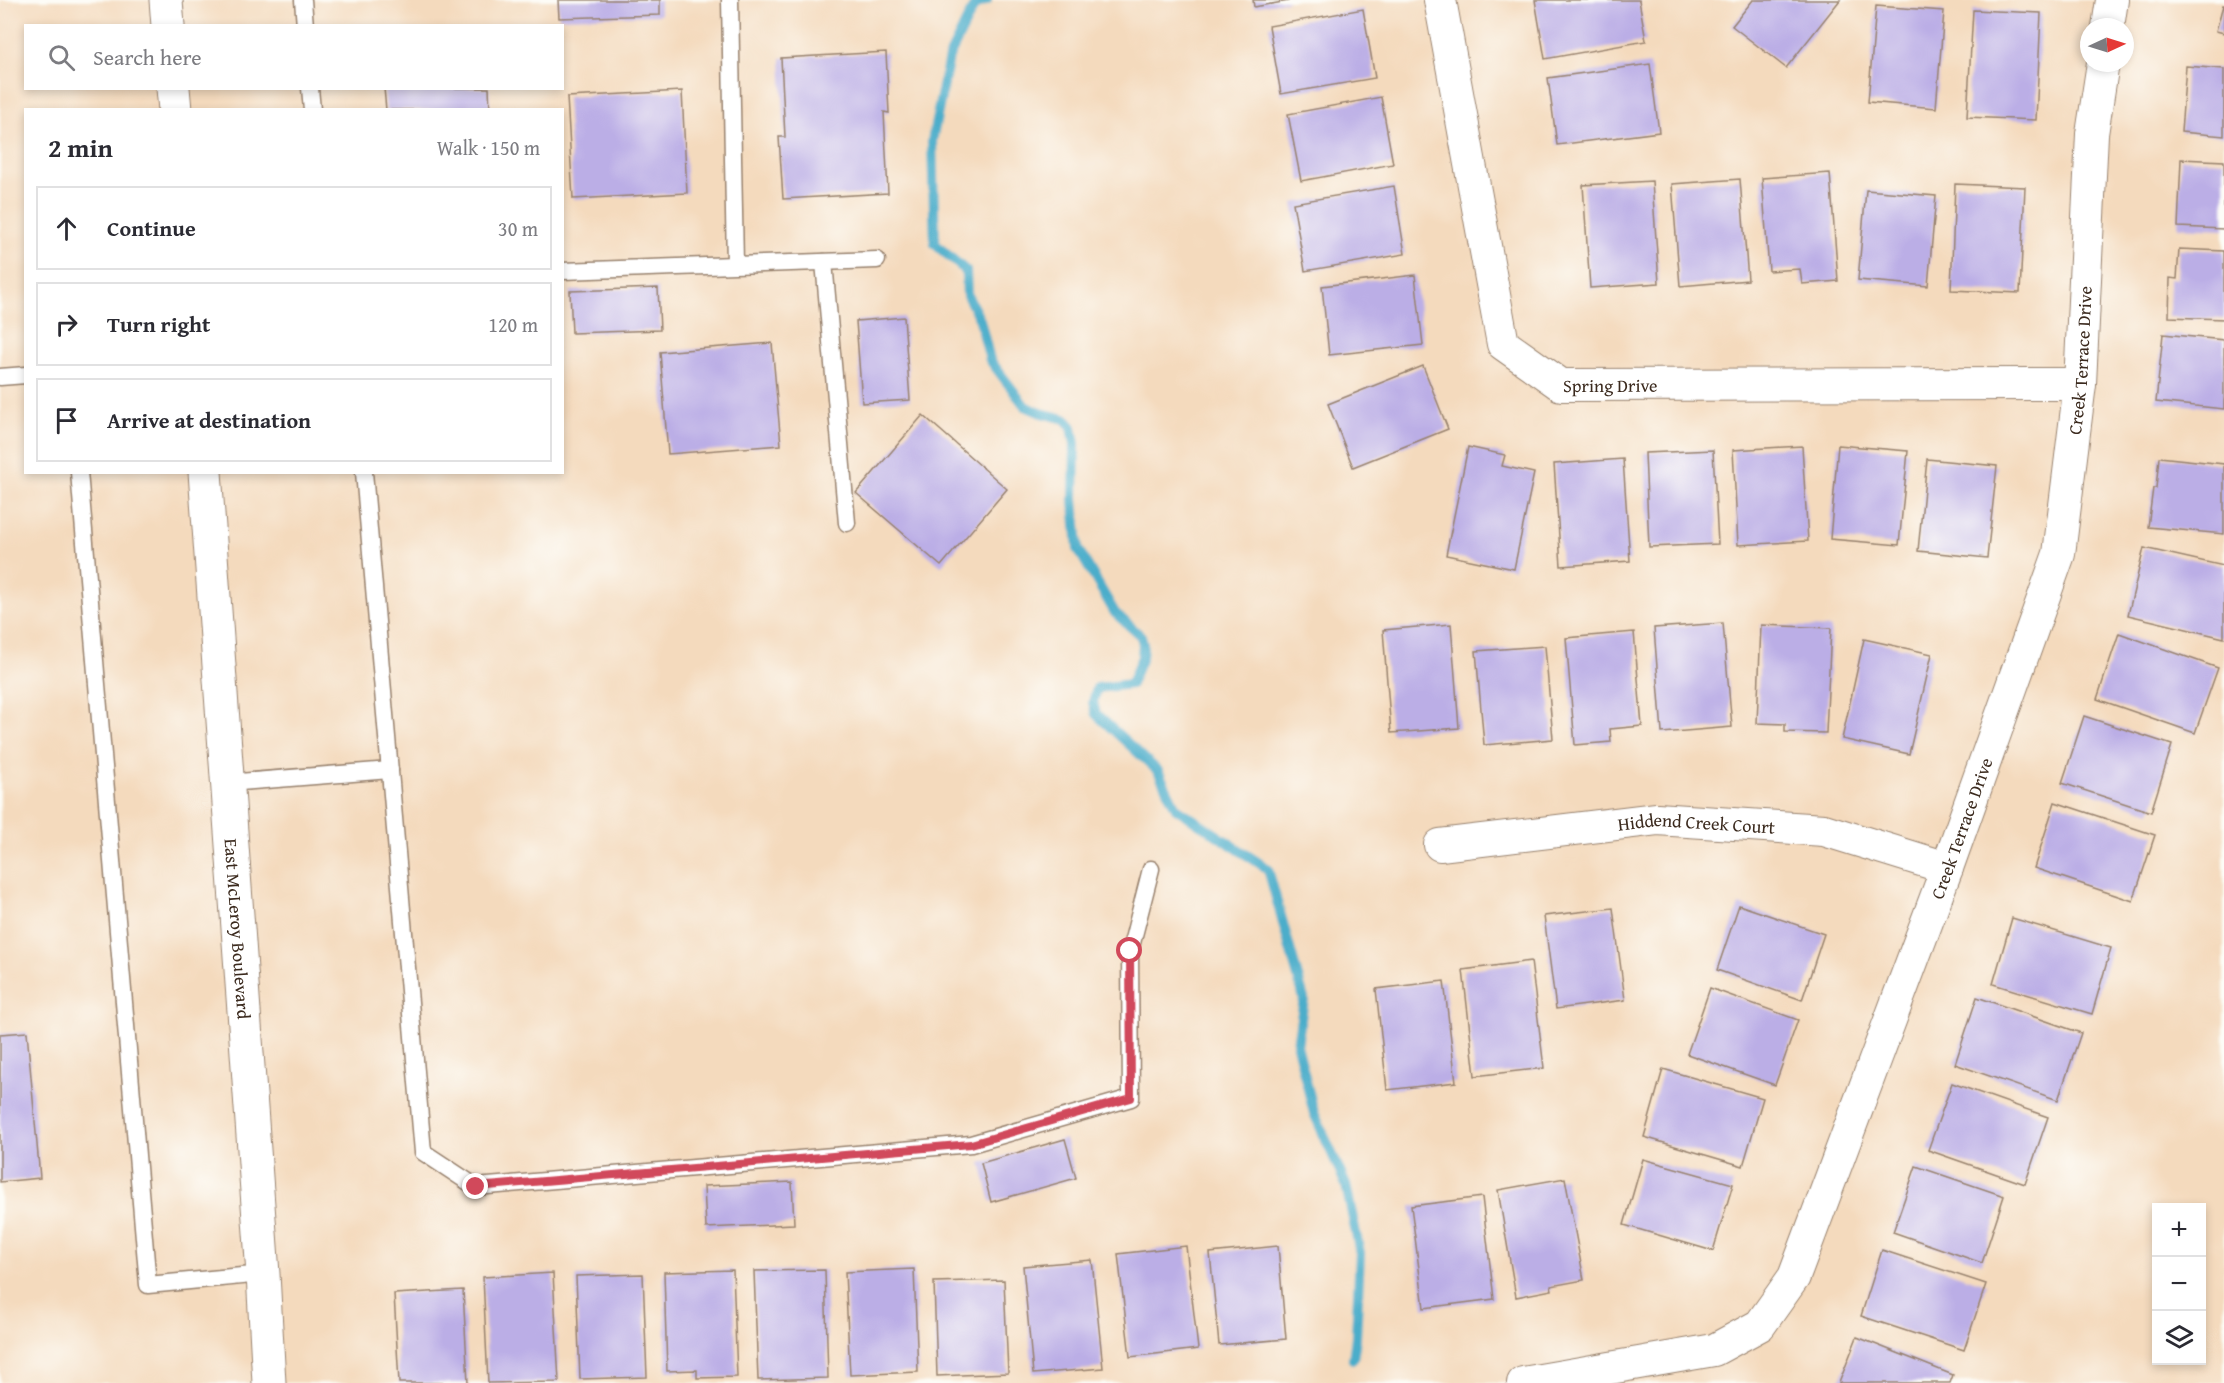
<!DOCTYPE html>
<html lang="en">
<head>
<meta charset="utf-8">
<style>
  body { margin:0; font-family:"Gentium Book Plus",serif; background:#f2f2f3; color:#2b2b33 }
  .controls { position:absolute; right:18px; bottom:18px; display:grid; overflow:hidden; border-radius:0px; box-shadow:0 3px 9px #0003 }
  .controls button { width:54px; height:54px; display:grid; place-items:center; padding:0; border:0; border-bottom:2px solid #e1e1e2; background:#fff; color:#2b2b33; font:30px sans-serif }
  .compass { position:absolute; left:2080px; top:18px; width:54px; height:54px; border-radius:50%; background:#fff; box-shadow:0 3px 9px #0003; rotate:86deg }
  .stop { position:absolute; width:18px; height:18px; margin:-14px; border:4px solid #d1495b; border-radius:50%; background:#fff }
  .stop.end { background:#d1495b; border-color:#fff; box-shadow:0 2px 6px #0008 }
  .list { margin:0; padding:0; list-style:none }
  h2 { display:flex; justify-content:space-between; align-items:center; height:78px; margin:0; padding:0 24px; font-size:26px }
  h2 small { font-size:20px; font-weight:400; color:#7c7c81 }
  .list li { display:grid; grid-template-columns:39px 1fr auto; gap:18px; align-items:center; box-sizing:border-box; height:84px; margin:0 12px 12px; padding:0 12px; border:2px solid #e1e1e2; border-radius:0px }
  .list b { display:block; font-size:22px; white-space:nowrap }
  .list em { font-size:20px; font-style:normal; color:#7c7c81 }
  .icon { flex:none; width:33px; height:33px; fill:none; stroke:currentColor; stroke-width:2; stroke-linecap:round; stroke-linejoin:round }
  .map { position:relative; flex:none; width:2224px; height:1383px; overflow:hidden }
  .search { position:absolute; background:#fff; box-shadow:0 3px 9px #0003; left:24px; top:24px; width:540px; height:66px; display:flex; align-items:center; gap:15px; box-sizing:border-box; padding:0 21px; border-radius:0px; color:#7c7c81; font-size:22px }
  .panel { position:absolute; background:#fff; box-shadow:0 3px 9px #0003; left:24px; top:108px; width:540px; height:366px; border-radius:0px }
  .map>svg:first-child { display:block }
</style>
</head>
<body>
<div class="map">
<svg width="2224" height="1383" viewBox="0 0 2224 1383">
  <rect width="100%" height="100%" fill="#fdfcf7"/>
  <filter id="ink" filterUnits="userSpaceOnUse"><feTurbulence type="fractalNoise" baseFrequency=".0167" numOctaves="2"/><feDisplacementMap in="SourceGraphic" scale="12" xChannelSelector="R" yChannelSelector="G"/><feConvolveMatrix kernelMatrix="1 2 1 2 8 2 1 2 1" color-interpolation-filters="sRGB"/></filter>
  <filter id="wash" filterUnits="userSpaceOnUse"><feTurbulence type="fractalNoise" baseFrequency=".008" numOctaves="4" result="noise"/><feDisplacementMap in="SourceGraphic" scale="24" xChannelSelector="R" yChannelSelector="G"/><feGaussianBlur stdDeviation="1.35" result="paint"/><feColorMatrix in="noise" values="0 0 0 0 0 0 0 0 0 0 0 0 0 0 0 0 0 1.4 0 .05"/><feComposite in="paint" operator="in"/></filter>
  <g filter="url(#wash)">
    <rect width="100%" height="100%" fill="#f4dabd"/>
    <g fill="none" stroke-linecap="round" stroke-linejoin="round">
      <polyline stroke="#4badca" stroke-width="10" points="987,0 974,6 949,57 932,141 935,244 966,271 967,295 980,320 990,360 1025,406 1041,413 1065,419 1072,427 1075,444 1074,499 1078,549 1115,613 1141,636 1143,644 1142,657 1131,684 1097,688 1093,702 1096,714 1158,771 1176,808 1268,869 1304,999 1297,1045 1314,1113 1346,1185 1360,1253 1356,1338 1353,1359"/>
    </g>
    <g id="blocks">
      <g fill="#bbaee6">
        <polygon points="558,0 660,0 660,15 559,18"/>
        <polygon points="1253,0 1288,0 1288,1 1254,7"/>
        <polygon points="1535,0 1639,0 1646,41 1545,59"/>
        <polygon points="1753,0 1840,0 1786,68 1732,26"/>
        <polygon points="2223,5 2224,5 2224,33 2216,31"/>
        <polygon points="1876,6 1944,11 1936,108 1868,102"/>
        <polygon points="1363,9 1375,78 1281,94 1269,26"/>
        <polygon points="1973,10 2041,13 2036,120 1967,117"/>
        <polygon points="886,52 889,113 884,112 888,193 783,199 779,137 785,137 781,58"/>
        <polygon points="1650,64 1659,132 1557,145 1548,78"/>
        <polygon points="2186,66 2224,69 2224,136 2181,132"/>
        <polygon points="384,88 489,88 490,110 386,110"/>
        <polygon points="682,91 687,193 573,199 567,97"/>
        <polygon points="1381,97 1393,164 1301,181 1288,114"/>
        <polygon points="2181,159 2224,161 2224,229 2178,227"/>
        <polygon points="1830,173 1838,281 1802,284 1800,269 1769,271 1762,178"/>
        <polygon points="1740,179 1748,280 1680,286 1672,184"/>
        <polygon points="1652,181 1659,283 1590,288 1583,185"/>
        <polygon points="1955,184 2025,187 2020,293 1951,290"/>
        <polygon points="1394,186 1405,254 1305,271 1293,203"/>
        <polygon points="1866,190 1936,196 1928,286 1858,280"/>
        <polygon points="2179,249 2224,251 2224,319 2169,317 2170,278 2177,279"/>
        <polygon points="1415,275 1423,345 1329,355 1322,286"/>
        <polygon points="658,288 660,330 572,333 570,291"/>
        <polygon points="904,317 910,400 862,403 856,321"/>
        <polygon points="2163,334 2224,340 2224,409 2156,402"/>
        <polygon points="772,343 781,445 668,454 660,352"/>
        <polygon points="1423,366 1448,429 1353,467 1328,404"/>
        <polygon points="923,415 1007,489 941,566 856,493"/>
        <polygon points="1838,445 1908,451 1899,545 1830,539"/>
        <polygon points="1802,446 1808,541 1738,545 1733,450"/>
        <polygon points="1468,447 1505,455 1502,466 1534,473 1514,569 1446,555"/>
        <polygon points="1713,450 1718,544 1649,547 1645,453"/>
        <polygon points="2159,457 2224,464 2224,534 2148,527 2153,488 2156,488"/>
        <polygon points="1623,459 1630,561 1561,566 1554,464"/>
        <polygon points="1927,459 1997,466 1987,558 1918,551"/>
        <polygon points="2144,548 2224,566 2224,638 2128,615"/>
        <polygon points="1723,623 1732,727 1662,733 1654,628"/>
        <polygon points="1451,624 1459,728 1391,733 1383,630"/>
        <polygon points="1761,625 1831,628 1826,733 1785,732 1785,724 1757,723"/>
        <polygon points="1634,632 1642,726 1610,729 1611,742 1575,745 1566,638"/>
        <polygon points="2119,633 2218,668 2195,733 2097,699"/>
        <polygon points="1864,639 1932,654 1909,754 1842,739"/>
        <polygon points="1545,646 1553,739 1484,745 1476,651"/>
        <polygon points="2084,716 2172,745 2151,812 2062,783"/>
        <polygon points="2055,802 2155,835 2133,901 2034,868"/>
        <polygon points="1739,905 1824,934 1802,1000 1717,970"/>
        <polygon points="1613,908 1625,1000 1556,1009 1544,916"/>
        <polygon points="2012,918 2111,948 2092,1014 1993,984"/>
        <polygon points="1531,961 1544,1068 1475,1076 1463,970"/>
        <polygon points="1444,981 1456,1082 1387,1090 1376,989"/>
        <polygon points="1710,988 1798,1020 1775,1085 1687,1054"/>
        <polygon points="1977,997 2081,1033 2058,1100 1955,1064"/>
        <polygon points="27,1032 40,1178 0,1182 0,1034"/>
        <polygon points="1663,1069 1763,1098 1743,1166 1644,1137"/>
        <polygon points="1952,1083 2048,1117 2025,1184 1928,1150"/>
        <polygon points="1065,1139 1076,1178 991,1202 981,1163"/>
        <polygon points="1643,1159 1733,1184 1713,1251 1624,1225"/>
        <polygon points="1916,1166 2004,1196 1982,1263 1893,1232"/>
        <polygon points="1565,1178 1584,1280 1551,1286 1552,1290 1516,1297 1498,1190"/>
        <polygon points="792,1182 794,1224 706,1228 704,1186"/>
        <polygon points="1482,1197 1494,1299 1424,1308 1411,1206"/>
        <polygon points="1186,1246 1198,1349 1130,1357 1118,1254"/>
        <polygon points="1278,1246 1286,1339 1219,1345 1210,1253"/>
        <polygon points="1882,1250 1986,1284 1964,1350 1861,1316"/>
        <polygon points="1092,1260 1103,1368 1033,1374 1023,1266"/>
        <polygon points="914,1269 918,1372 850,1375 845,1272"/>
        <polygon points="733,1270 737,1377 697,1378 697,1370 667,1371 664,1272"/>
        <polygon points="825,1270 828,1378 758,1380 754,1271"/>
        <polygon points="553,1273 559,1382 488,1383 483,1277"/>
        <polygon points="643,1274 647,1377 580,1379 576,1276"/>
        <polygon points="1004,1280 1008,1373 937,1376 934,1282"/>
        <polygon points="463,1290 468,1383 399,1383 394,1294"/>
        <polygon points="1857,1337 1953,1375 1950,1383 1839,1383"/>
      </g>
    </g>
  </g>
  <g filter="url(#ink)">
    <use href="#blocks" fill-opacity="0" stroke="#98826e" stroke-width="1.5"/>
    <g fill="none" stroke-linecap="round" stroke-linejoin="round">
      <g stroke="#98826e" stroke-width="19">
        <g id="service">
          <polyline points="303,0 305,26"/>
          <polyline points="730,0 735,264"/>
          <polyline points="310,88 312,110"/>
          <polyline points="824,262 847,523"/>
          <polyline points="562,271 877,260"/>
          <polyline points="0,377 26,375"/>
          <polyline points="79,472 148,1285 263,1274"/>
          <polyline points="364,472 423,1152 476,1187 971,1144 1131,1098 1130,951 1151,869"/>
          <polyline points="227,783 390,770"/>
        </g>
      </g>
      <g stroke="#98826e" stroke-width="34">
        <g id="minor">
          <path id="s1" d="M1440,0L1503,344L1561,385L2080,384"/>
          <polyline points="2108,27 2112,0"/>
          <path id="s2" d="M1440,845L1657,819L1824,830L1947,868"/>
          <path id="s3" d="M1523,1383L1714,1350L1760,1325L1794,1277L1947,868L2059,554L2080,384L2092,134L2103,63"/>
        </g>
      </g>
      <g stroke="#98826e" stroke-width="35">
        <g id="secondary">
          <polyline points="166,0 168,26"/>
          <polyline points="173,88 175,110"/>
          <path id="s4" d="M205,472L263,1274L269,1383"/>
        </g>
      </g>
      <use href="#service" stroke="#fff" stroke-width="16"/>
      <use href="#minor" stroke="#fff" stroke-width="32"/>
      <use href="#secondary" stroke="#fff" stroke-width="33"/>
    </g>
  </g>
  <g fill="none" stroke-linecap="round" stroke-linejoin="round" filter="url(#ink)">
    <polyline stroke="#d1495b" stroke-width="8" points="476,1187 971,1144 1131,1098 1130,951"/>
  </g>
  <g text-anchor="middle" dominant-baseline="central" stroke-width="4.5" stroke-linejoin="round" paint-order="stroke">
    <g font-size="18" fill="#3b2a1e" stroke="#fdfcf7">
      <text stroke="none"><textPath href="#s3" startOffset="1270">Creek Terrace Drive</textPath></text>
      <text stroke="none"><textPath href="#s1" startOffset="470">Spring Drive</textPath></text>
      <text stroke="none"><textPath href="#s2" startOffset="258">Hiddend Creek Court</textPath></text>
      <text stroke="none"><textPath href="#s3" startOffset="784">Creek Terrace Drive</textPath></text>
      <text stroke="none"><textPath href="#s4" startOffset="458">East McLeroy Boulevard</textPath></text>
    </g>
  </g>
</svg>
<div class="controls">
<button>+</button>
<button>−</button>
<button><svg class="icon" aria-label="layers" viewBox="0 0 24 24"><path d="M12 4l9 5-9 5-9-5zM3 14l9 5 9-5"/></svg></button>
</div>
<svg class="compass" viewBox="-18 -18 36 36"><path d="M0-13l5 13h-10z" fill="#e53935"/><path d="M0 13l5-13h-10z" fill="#7c7c81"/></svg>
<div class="stop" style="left:1130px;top:951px"></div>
<div class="stop end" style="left:476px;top:1187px"></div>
<div class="search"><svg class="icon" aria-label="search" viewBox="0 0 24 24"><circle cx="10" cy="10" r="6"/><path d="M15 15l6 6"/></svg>Search here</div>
<section class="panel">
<h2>2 min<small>Walk · 150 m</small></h2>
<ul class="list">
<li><svg class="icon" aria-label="ahead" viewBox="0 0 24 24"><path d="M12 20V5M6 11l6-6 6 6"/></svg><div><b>Continue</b></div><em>30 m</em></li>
<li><svg class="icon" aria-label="right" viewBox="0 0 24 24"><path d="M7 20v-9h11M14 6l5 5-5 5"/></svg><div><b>Turn right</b></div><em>120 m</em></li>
<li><svg class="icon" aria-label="arrive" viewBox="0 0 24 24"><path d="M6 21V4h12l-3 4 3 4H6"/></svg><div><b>Arrive at destination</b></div></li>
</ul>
</section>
</div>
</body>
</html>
